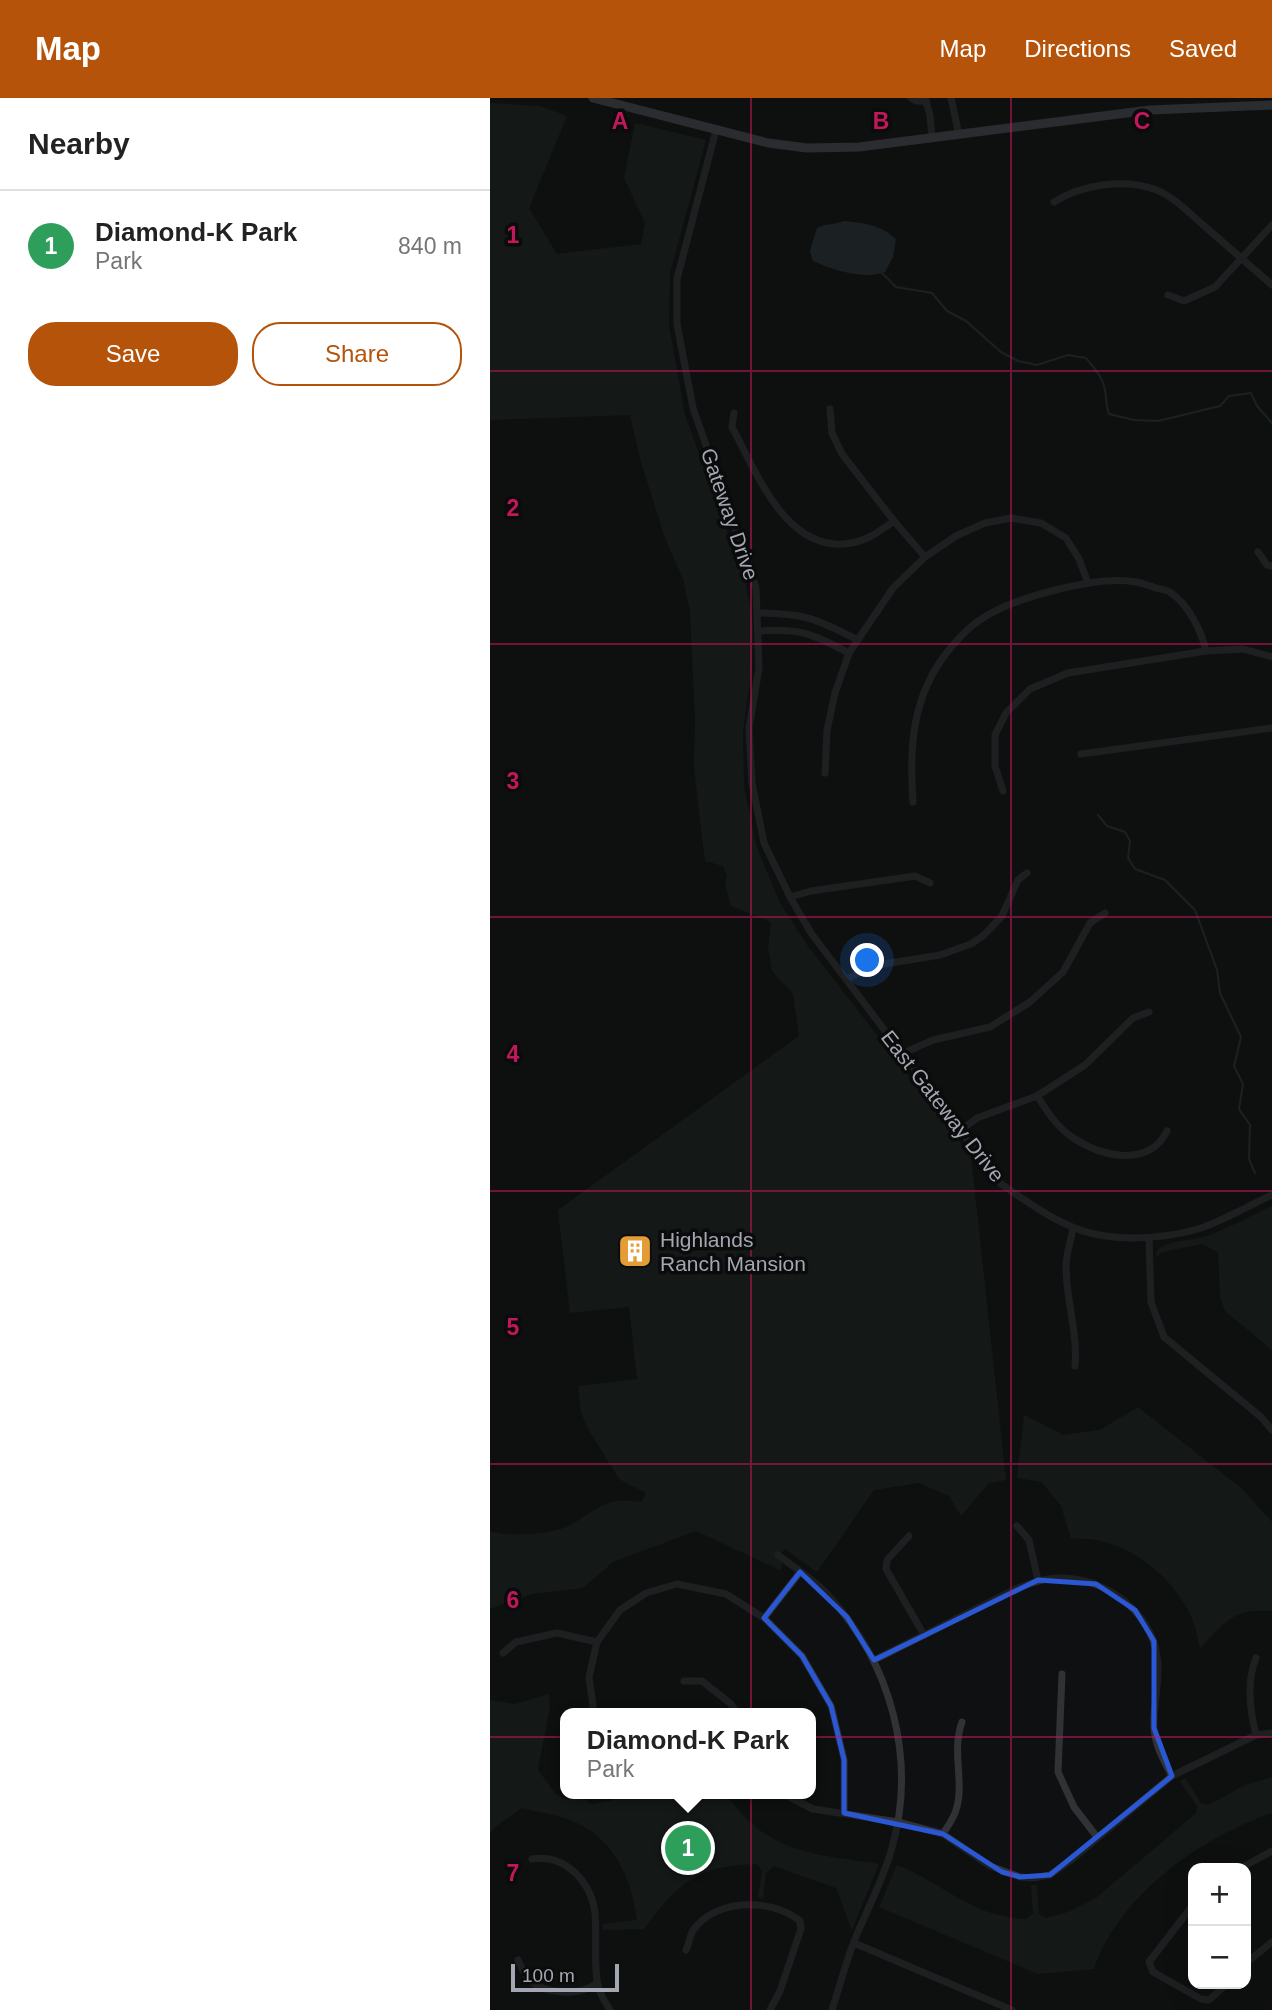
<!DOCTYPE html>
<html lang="en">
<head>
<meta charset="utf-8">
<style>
  body { margin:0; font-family:Helvetica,sans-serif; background:#f2f2f2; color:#222 }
  .controls { position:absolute; right:21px; bottom:21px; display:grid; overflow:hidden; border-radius:14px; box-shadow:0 7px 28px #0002 }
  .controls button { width:63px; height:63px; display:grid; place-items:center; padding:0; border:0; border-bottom:2px solid #e0e0e0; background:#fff; color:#222; font:35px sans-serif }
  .scale { position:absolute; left:21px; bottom:18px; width:108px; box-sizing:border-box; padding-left:7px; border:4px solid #a2a7b1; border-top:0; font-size:19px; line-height:24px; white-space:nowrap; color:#a2a7b1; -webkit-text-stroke:5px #0b0b0c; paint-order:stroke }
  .you { position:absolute; left:378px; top:863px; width:24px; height:24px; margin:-18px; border:5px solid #fff; border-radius:50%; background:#1a73e8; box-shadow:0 0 0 10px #1a73e833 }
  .badge { display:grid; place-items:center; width:46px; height:46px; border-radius:50%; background:#b45309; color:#fff; font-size:23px; font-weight:700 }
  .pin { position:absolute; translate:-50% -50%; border:4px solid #fff; box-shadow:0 2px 7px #0006 }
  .popup { position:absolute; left:70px; top:1610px; width:256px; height:91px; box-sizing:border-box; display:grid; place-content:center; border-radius:14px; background:#fff; filter:drop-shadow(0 2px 5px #0005); font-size:23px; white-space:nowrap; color:#767676 }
  .popup b { font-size:26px; color:#222 }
  .popup::after { content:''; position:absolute; left:50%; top:100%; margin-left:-14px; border:14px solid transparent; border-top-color:#fff }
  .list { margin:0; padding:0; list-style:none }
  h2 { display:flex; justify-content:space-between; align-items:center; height:91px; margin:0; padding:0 28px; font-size:30px }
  h2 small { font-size:23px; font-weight:400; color:#767676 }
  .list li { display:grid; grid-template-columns:46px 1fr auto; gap:21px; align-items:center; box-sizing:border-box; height:112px; padding:0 28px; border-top:2px solid #e0e0e0 }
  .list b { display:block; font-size:26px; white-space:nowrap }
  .list p { margin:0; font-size:23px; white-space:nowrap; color:#767676 }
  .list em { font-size:23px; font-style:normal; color:#767676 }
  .actions { display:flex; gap:14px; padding:21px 28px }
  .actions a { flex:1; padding:16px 0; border:2px solid #b45309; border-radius:28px; text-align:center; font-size:24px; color:#b45309 }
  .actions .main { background:#b45309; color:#fff }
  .map { position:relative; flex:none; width:782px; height:1912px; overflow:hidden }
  header { display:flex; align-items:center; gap:42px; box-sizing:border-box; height:98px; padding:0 35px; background:#b45309; color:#fff }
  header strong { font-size:33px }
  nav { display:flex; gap:38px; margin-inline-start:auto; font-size:24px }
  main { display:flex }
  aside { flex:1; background:#fff }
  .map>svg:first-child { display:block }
</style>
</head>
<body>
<header>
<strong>Map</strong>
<nav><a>Map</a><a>Directions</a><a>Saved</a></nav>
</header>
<main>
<aside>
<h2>Nearby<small></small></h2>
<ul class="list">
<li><span class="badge" style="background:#2e9e5b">1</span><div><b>Diamond-K Park</b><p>Park</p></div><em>840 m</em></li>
</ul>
<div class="actions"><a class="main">Save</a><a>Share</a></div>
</aside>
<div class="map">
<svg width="782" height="1912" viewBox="0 0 782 1912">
  <rect width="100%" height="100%" fill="#0f1011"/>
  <g fill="#1c231d">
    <path d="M0,5L50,8L77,18L39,110L67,156L151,146L155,125L134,80L145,25L216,42L180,175L179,227L195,317L255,482L263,526L262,569L253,633L254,689L267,750L290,805L317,847L481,1058L516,1382L499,1385L471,1418L459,1398L429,1385L384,1392L327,1474L295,1451L287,1460L293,1466L290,1472L206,1433L123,1464L93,1490L42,1496L0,1511V1433C17,1440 65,1436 81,1427C110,1410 114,1399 151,1404L156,1395L129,1381L97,1329L91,1314L88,1288L147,1281L139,1209L80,1215L68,1112L309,938L303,896L282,873L278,849L281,824L241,808L235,786L237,778L233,768L215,763L204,670L205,621L200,514L193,481L175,440L151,364L140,317L0,322Z"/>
    <path d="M782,1108V1252L735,1213L730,1198L728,1154L712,1146L673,1154L666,1159L667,1152C681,1141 703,1143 720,1137C741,1129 762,1117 782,1108Z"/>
    <path d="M648,1309L752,1391L782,1424V1513C743,1509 735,1525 710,1550C708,1541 706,1531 703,1523C685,1477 631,1436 581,1441L571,1408L552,1384L527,1380L534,1317L573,1337L610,1332Z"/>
    <path d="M59,1596L60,1608L48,1672L65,1695L75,1701L83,1696H97L96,1702L102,1706L120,1703L129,1696H236C277,1756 323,1756 389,1766L362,1832L346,1790L284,1768L276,1775L273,1801L268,1799L272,1773L267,1766C208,1767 188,1785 154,1831L112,1832L113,1826L147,1822C142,1780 123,1738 80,1722C65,1716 47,1714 32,1710L5,1729L0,1736V1602L25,1606Z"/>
    <path d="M782,1679V1715C711,1739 629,1797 604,1871L548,1876L389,1809L407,1767C455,1786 481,1819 536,1821L543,1815L541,1787H547L549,1816L556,1820L578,1814L606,1800L706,1715L707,1708L690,1683L695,1680L711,1705L719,1707L755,1687Z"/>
  </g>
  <path fill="#2c353a" d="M354,123C374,125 391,127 406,141L403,159L395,174C374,182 343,172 323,163L320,153L327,130C336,125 345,127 354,123Z"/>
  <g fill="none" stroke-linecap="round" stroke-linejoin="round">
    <g stroke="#2c353a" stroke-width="2">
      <path d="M392,175L406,189L442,195L457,213L476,223L511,254L528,263L547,267L578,257L596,260C604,270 613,279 615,292C617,301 615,306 619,316L644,322L668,323L730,308L739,298L761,295L767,308L782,325"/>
      <polyline points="608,717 617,728 635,734 640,743 638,760 645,771 675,782 705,812 727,872 730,895 751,939 744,968 753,986 749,1011 760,1027 759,1061 765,1075"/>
    </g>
    <g stroke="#313235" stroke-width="7">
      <polyline points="421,0 426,3 436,3"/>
      <polyline points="435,0 440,17 442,41"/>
      <polyline points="461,0 469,37"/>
      <path d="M226,32L187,181V226L203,310L266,490L269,570L259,630L262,685L274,745L300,799L321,835L511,1086C533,1101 555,1117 580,1128C618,1145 669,1142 708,1131C733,1123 758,1108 782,1097"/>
      <path d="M564,104C591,87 633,80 664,91C683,98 697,113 712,126C735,146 759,167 782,187"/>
      <polyline points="678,197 694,203 725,189 782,127"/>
      <polyline points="340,311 342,335 352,356 404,423 435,459"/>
      <path d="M244,315L242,329C267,375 298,461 366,444C380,441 392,431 404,423"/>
      <polyline points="768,454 777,467 782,468"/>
      <path d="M267,515C314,515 327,521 368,542"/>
      <path d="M269,533C310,530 323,536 359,555"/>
      <polyline points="591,656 782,630"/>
      <polyline points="335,675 337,632 345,595 359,555 403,490 435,459 466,438 495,425 521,420 551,425 576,440 589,461 598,485"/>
      <polyline points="513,693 505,668 505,637 516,615 540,591 578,575 716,553 753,551 782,559"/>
      <path d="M423,704C419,649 422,598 458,553C467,542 481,527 493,520C525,499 609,477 646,484C653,485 660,488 666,490C671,491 678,492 681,495C698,506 712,534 716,553"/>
      <polyline points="300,799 321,793 425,778 440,785"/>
      <polyline points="357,881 382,868 450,857 481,846 494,837 512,818 528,782 537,775"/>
      <polyline points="411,956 443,942 500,929 540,904 573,874 600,825 615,815"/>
      <path d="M547,998C557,1013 567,1029 582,1039C611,1059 659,1070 677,1033"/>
      <polyline points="471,1032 487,1020 547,998 595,967 643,920 659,914"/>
      <path d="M583,1130C581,1142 576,1156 576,1168C576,1202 588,1235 585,1268"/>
      <polyline points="659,1140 661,1204 674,1239 771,1319 782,1332"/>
      <polyline points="527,1428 539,1442 548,1482"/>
      <polyline points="419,1438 397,1462 396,1471 434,1537"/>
      <path d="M288,1457C305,1470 323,1481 338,1497C401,1565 428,1662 401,1753C392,1785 375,1815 363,1846C355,1868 349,1890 342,1912"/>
      <polyline points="274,1520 310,1474"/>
      <polyline points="13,1555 26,1544 67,1535 107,1544"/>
      <path d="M384,1562L528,1490C542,1484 555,1480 570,1480C615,1480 660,1512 667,1558C671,1581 663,1605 664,1628C664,1646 674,1663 682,1678"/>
      <polyline points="572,1576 568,1674 584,1709 607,1739"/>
      <polyline points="194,1583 212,1583 241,1606 247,1615"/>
      <polyline points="104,1615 99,1579 107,1544 130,1512 156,1495 187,1486 236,1496 274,1520 312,1558 341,1608 354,1662 354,1715"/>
      <path d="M766,1637C760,1613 756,1584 766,1560"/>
      <polyline points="293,1696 323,1711 408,1724 453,1736 500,1768 530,1779 543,1780 560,1777 580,1763 682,1678 766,1637 782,1635"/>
      <path d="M453,1736C457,1729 464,1720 466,1712C475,1685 461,1654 472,1624"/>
      <path d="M42,1761C75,1756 101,1783 105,1815C107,1837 104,1860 107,1882C108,1893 114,1903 120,1912"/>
      <polyline points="751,1770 782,1753"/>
      <polyline points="703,1807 659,1864 663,1874 711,1901 719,1902 737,1886"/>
      <polyline points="364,1845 522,1912"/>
      <path d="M196,1852C199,1846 200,1836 204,1831C228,1800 281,1800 310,1823L311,1831L290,1893L280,1912"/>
      <path d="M28,1862C31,1868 34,1877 39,1882C55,1896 90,1899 107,1885"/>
      <polyline points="756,1865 782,1844"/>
    </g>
    <polyline stroke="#4d4f54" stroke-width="9" points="103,0 278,45 317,50 369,49 660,12 782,7"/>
  </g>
  <path d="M0 0H782V1912H0ZM310,1474L357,1519L384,1562L548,1482L606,1486L645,1512L664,1543V1630L682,1678L560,1777L530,1779L512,1774L453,1736L354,1715V1662L341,1608L312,1558L274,1520Z" fill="#0f1011" fill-opacity=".55" fill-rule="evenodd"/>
  <path fill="none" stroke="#2a57d4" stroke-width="5" stroke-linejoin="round" d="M310,1474L357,1519L384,1562L548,1482L606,1486L645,1512L664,1543V1630L682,1678L560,1777L530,1779L512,1774L453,1736L354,1715V1662L341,1608L312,1558L274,1520Z"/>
  <path fill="none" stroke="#c2185b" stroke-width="2" stroke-opacity="0.55" d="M261,0V1912M521,0V1912M0,273H782M0,546H782M0,819H782M0,1093H782M0,1366H782M0,1639H782"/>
  <defs>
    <g id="building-square" transform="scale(1.75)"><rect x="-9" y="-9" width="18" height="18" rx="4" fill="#e49d34" stroke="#0b0b0c"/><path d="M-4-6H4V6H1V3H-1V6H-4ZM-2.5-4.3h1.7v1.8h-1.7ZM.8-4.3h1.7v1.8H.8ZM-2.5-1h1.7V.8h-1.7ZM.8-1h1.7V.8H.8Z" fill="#fff"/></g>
  </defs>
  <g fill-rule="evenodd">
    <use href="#building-square" x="145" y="1153"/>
  </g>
  <g text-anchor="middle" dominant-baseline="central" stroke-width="7" stroke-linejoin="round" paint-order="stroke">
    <g font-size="21" fill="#a2a7b1" stroke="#0b0b0c">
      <text transform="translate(240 416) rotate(71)">Gateway Drive</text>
      <text transform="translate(453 1008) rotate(52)">East Gateway Drive</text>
    </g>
    <g font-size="21" fill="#a2a7b1" stroke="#0b0b0c" text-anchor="start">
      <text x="170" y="1141">Highlands<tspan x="170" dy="24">Ranch Mansion</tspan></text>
    </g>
  </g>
  <g font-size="23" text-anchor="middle" font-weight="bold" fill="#c2185b" stroke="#0b0b0c" stroke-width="7" stroke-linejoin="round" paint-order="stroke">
    <text x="130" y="31">A</text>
    <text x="391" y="31">B</text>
    <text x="652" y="31">C</text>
    <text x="23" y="145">1</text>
    <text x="23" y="418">2</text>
    <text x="23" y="691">3</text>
    <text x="23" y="964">4</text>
    <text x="23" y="1237">5</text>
    <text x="23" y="1510">6</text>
    <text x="23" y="1783">7</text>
  </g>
</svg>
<div class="controls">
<button>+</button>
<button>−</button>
</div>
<div class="scale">100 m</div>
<div class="you"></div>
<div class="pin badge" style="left:198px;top:1750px;background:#2e9e5b">1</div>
<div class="popup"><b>Diamond-K Park</b>Park</div>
</div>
</main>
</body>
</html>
